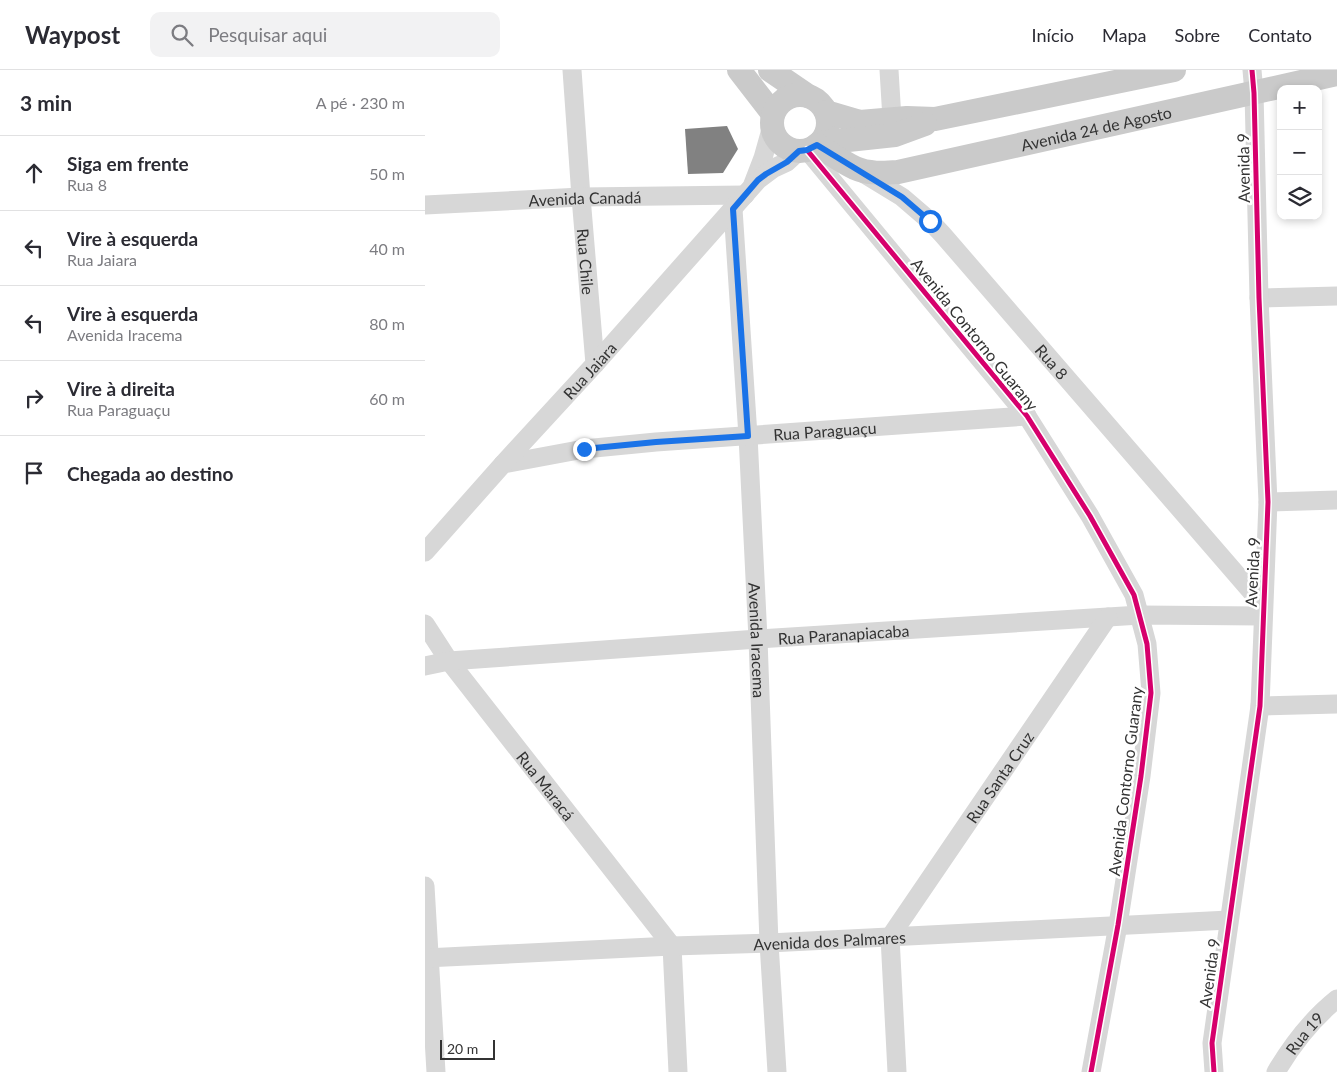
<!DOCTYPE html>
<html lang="pt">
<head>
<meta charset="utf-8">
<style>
  body { margin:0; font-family:Lato,sans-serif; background:#f2f2f3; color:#2b2b33 }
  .controls { position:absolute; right:15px; top:15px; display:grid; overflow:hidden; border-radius:10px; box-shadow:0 2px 8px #0003 }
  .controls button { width:45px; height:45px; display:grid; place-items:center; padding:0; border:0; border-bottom:1px solid #e1e1e2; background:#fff; color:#2b2b33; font:25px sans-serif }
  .scale { position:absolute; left:15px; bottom:12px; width:55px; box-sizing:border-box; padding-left:5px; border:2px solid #333; border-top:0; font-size:14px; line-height:18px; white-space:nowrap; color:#333; -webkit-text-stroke:4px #fff; paint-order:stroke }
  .stop { position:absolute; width:15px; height:15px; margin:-11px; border:4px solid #1a73e8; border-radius:50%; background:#fff }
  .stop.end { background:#1a73e8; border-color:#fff; box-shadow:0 1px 5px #0008 }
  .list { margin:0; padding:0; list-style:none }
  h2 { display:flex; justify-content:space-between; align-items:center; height:65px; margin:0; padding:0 20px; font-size:21px }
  h2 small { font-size:16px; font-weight:400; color:#7c7c81 }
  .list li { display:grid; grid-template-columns:32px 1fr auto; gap:15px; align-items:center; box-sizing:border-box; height:75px; padding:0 20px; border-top:1px solid #e1e1e2 }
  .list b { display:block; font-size:19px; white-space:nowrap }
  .list p { margin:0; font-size:16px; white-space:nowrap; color:#7c7c81 }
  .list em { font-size:16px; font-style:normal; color:#7c7c81 }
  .icon { flex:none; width:28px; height:28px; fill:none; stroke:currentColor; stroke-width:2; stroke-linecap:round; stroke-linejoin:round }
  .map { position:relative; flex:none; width:912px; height:1002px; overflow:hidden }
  header { display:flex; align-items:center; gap:30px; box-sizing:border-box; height:70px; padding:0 25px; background:#fff; border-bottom:1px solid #e1e1e2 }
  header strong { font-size:24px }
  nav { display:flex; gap:28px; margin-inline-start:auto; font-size:18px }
  .search { width:350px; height:45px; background:#f2f2f3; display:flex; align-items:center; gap:12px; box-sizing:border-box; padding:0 18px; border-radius:10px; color:#7c7c81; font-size:19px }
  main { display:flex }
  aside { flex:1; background:#fff }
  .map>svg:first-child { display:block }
</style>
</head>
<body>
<header>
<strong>Waypost</strong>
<div class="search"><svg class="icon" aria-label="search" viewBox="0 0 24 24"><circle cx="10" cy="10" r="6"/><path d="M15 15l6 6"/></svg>Pesquisar aqui</div>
<nav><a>Início</a><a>Mapa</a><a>Sobre</a><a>Contato</a></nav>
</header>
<main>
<aside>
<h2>3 min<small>A pé · 230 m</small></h2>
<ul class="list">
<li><svg class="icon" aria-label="ahead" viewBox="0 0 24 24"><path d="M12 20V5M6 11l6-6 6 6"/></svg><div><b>Siga em frente</b><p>Rua 8</p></div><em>50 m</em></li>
<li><svg class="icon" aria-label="left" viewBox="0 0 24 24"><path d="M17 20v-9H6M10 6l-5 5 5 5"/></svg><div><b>Vire à esquerda</b><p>Rua Jaiara</p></div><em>40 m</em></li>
<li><svg class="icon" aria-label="left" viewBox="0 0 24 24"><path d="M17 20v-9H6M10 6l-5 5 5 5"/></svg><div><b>Vire à esquerda</b><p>Avenida Iracema</p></div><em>80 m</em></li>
<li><svg class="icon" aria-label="right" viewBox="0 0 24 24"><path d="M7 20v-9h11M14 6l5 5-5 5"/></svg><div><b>Vire à direita</b><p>Rua Paraguaçu</p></div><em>60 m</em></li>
<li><svg class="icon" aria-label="arrive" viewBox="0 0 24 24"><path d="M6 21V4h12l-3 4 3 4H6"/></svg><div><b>Chegada ao destino</b></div></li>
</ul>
</aside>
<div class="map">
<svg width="912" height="1002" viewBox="0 0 912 1002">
  <rect width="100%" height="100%" fill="#fff"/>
  <polygon fill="#818181" points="302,56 313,79 298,103 263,104 260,59"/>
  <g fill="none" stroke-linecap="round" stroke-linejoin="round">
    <g stroke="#d7d7d7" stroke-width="19">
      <path id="s1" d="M147,0L156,127L170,294"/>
      <polyline points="464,0 467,49"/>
      <polyline points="382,80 602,346 665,446 709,525 722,574 726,623 716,706 693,855 666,1002"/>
      <path id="s2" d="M436,102L477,127L505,151L518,165L838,535"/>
      <polyline points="328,114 338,88 347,56"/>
      <path id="s3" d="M0,135L156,127L320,125"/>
      <path id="s4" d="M308,139L323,366L333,569L344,873L352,1002"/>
      <polyline points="834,228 912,226"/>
      <path id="s5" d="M78,394L159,379L231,372L602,346"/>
      <polyline points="843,432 912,430"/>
      <path id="s6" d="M0,482L78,394L170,294L333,110L349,98L362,92L374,81"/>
      <path id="s7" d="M0,554L24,591L247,876L253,1002"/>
      <path id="s8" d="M0,596L24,591L333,569L683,547L715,545L837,546"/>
      <polyline points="835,636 912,634"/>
      <polyline points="0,816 11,1002"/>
      <path id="s9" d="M0,888L247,876L344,873L804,850"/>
      <path id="s10" d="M472,1002L465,867L683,547"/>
      <polyline points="789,1002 787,973 835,636 843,432 834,228 829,23 827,0"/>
      <path id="s11" d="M851,1002C867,975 887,949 912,929"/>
    </g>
    <g stroke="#cacaca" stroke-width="24">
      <polyline points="314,0 348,44"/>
      <polyline points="345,0 383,26"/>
      <circle cx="375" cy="53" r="28"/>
      <polyline points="401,42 435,52 482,48 510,49 749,0"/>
      <polyline points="395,73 470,65 500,54"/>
      <path id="s12" d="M392,75C405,83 417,92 430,98C443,104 459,103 473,102L912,4"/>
    </g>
    <g stroke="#fff" stroke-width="8">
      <g id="cycleway">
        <polyline points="382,80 602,346 665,446 709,525 722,574 726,623 716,706 693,855 666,1002"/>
        <polyline points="789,1002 787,973 835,636 843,432 834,228 829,23 827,0"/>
      </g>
    </g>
    <use href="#cycleway" stroke="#d6006c" stroke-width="5"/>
  </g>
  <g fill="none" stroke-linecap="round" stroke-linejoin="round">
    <polyline stroke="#1a73e8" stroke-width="6" points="159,379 231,372 323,366 308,139 333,110 341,104 362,92 374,81 382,80 392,75 477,127 505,151"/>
  </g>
  <g text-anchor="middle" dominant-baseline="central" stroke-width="5" stroke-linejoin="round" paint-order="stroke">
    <g font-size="16" fill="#333" stroke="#fff">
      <text stroke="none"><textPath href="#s12" startOffset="291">Avenida 24 de Agosto</textPath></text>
      <text transform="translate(818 98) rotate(-91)">Avenida 9</text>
      <text stroke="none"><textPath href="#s3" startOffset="160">Avenida Canadá</textPath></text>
      <text stroke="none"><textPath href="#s1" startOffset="192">Rua Chile</textPath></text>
      <text transform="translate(550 264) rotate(51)">Avenida Contorno Guarany</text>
      <text stroke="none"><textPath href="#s2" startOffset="271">Rua 8</textPath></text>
      <text stroke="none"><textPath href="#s6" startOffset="245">Rua Jaiara</textPath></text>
      <text stroke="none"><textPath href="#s5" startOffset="324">Rua Paraguaçu</textPath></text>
      <text transform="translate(827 502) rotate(-87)">Avenida 9</text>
      <text stroke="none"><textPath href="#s8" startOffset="420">Rua Paranapiacaba</textPath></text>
      <text stroke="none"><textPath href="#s4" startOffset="432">Avenida Iracema</textPath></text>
      <text stroke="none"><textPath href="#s10" startOffset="329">Rua Santa Cruz</textPath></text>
      <text transform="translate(700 711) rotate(-83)">Avenida Contorno Guarany</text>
      <text stroke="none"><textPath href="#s7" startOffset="202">Rua Maracá</textPath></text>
      <text stroke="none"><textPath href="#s9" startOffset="405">Avenida dos Palmares</textPath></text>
      <text transform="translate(784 903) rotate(-82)">Avenida 9</text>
      <text stroke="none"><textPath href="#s11" startOffset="48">Rua 19</textPath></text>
    </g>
  </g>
</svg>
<div class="controls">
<button>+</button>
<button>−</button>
<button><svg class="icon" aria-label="layers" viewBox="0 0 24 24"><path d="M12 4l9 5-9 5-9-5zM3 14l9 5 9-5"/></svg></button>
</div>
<div class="scale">20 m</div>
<div class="stop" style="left:505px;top:151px"></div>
<div class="stop end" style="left:159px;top:379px"></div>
</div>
</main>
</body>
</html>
